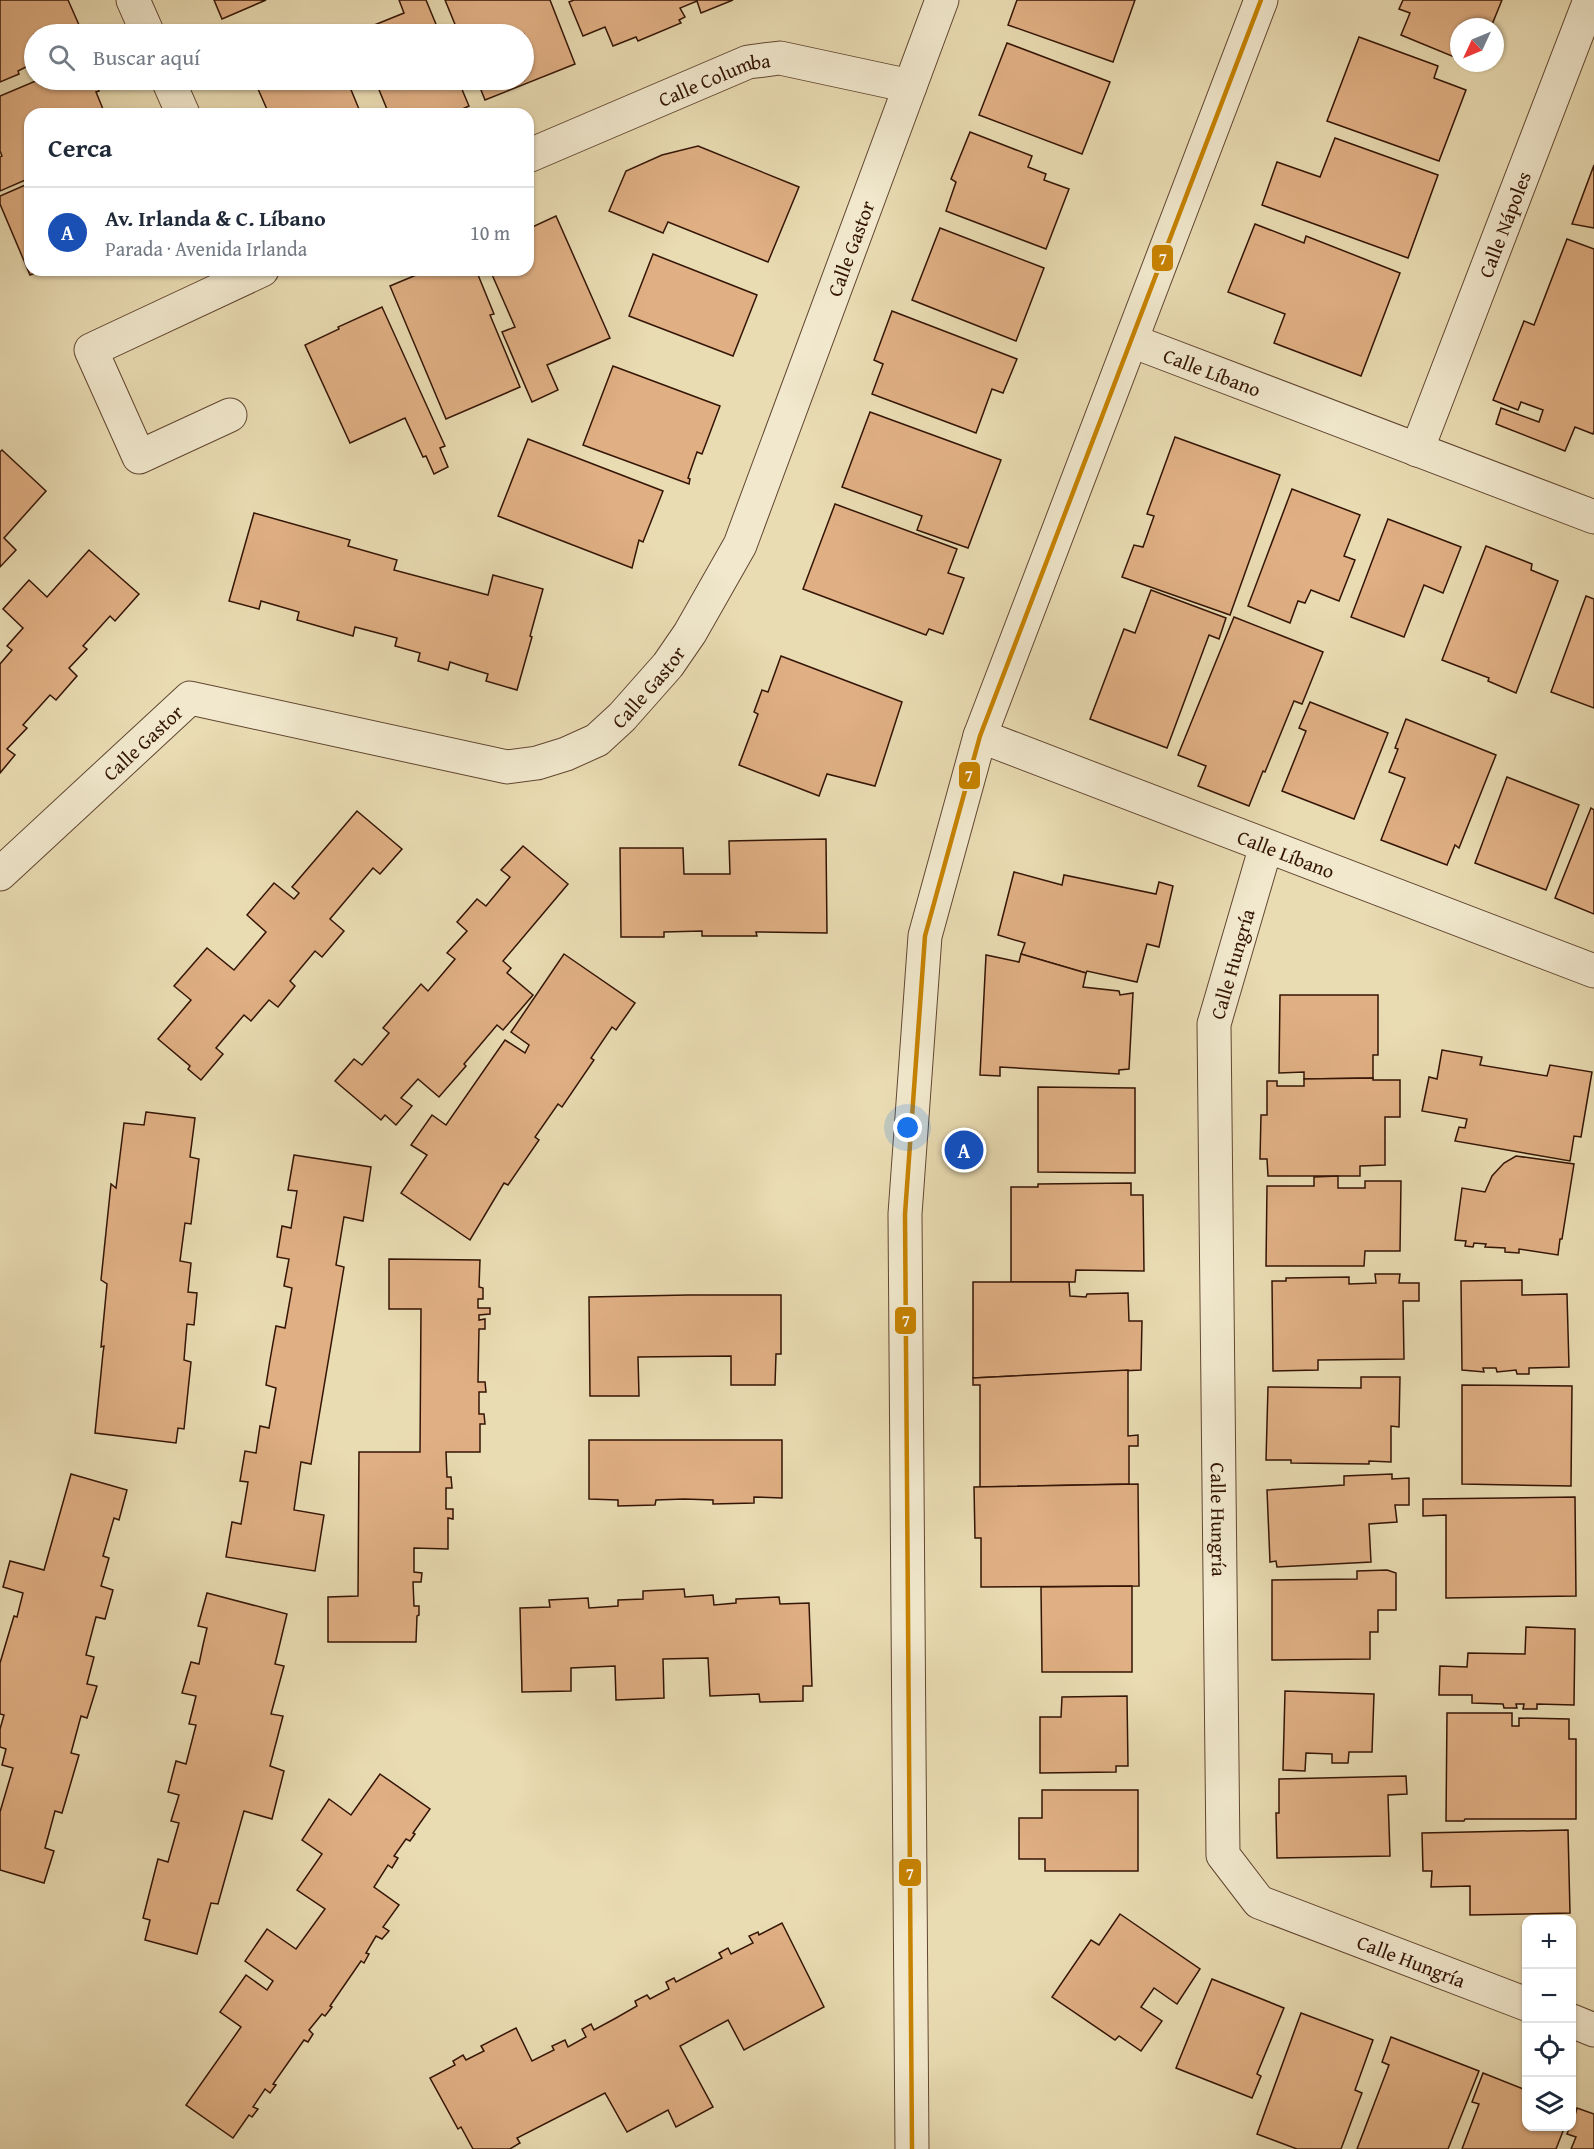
<!DOCTYPE html>
<html lang="es">
<head>
<meta charset="utf-8">
<style>
  body { margin:0; font-family:"Gentium Book Plus",serif; background:#f2f2f3; color:#1f2937 }
  .controls { position:absolute; right:18px; bottom:18px; display:grid; overflow:hidden; border-radius:12px; box-shadow:0 2px 4px #0004 }
  .controls button { width:54px; height:54px; display:grid; place-items:center; padding:0; border:0; border-bottom:2px solid #e0e1e3; background:#fff; color:#1f2937; font:30px sans-serif }
  .compass { position:absolute; left:1450px; top:18px; width:54px; height:54px; border-radius:50%; background:#fff; box-shadow:0 2px 4px #0004; rotate:226deg }
  .you { position:absolute; left:908px; top:1128px; width:21px; height:21px; margin:-15px; border:4px solid #fff; border-radius:50%; background:#1a73e8; box-shadow:0 0 0 9px #1a73e833 }
  .badge { display:grid; place-items:center; width:39px; height:39px; border-radius:50%; background:#1a73e8; color:#fff; font-size:20px; font-weight:700 }
  .pin { position:absolute; translate:-50% -50%; border:3px solid #fff; box-shadow:0 2px 6px #0006 }
  .list { margin:0; padding:0; list-style:none }
  h2 { display:flex; justify-content:space-between; align-items:center; height:78px; margin:0; padding:0 24px; font-size:26px }
  h2 small { font-size:20px; font-weight:400; color:#747a83 }
  .list li { display:grid; grid-template-columns:39px 1fr auto; gap:18px; align-items:center; box-sizing:border-box; height:90px; padding:0 24px; border-top:2px solid #e0e1e3 }
  .list b { display:block; font-size:22px; white-space:nowrap }
  .list p { margin:0; font-size:20px; white-space:nowrap; color:#747a83 }
  .list em { font-size:20px; font-style:normal; color:#747a83 }
  .icon { flex:none; width:33px; height:33px; fill:none; stroke:currentColor; stroke-width:2; stroke-linecap:round; stroke-linejoin:round }
  .map { position:relative; flex:none; width:1594px; height:2149px; overflow:hidden }
  .search { position:absolute; background:#fff; box-shadow:0 2px 4px #0004; left:24px; top:24px; width:510px; height:66px; display:flex; align-items:center; gap:15px; box-sizing:border-box; padding:0 21px; border-radius:33px; color:#747a83; font-size:22px }
  .panel { position:absolute; background:#fff; box-shadow:0 2px 4px #0004; left:24px; top:108px; width:510px; height:168px; border-radius:18px }
  .map>svg:first-child { display:block }
</style>
</head>
<body>
<div class="map">
<svg width="1594" height="2149" viewBox="0 0 1594 2149">
  <rect width="100%" height="100%" fill="#e9dbb2"/>
  <filter id="stains"><feTurbulence type="fractalNoise" baseFrequency=".00333" numOctaves="4"/><feColorMatrix values="0 0 0 0 .2 0 0 0 0 .09 0 0 0 0 .02 0 0 0 .5 -.17"/></filter>
  <radialGradient id="worn" r=".72"><stop offset=".6" stop-color="#630" stop-opacity="0"/><stop offset="1" stop-color="#630" stop-opacity=".3"/></radialGradient>
  <g fill="#e0af84" stroke="#341505" stroke-width="1.5">
    <polygon points="0,0 68,0 83,34 34,34 34,63 18,71 19,74 0,82"/>
    <polygon points="214,0 266,0 222,19"/>
    <polygon points="399,0 426,0 440,34 352,34 404,13"/>
    <polygon points="445,0 550,0 575,64 485,100 477,80 524,80 524,34 459,34"/>
    <polygon points="574,0 733,0 701,13 697,1 680,8 685,17 679,20 681,23 638,41 636,37 613,46 605,27 583,36 569,2"/>
    <polygon points="1017,0 1135,0 1113,62 1008,25"/>
    <polygon points="1403,0 1502,0 1491,27 1459,27 1459,59 1401,35 1410,13 1399,9"/>
    <polygon points="1359,37 1438,66 1434,78 1466,90 1439,161 1327,121"/>
    <polygon points="1007,43 1110,82 1082,154 979,115"/>
    <polygon points="38,80 94,80 99,91 96,92 105,114 30,114 30,178 0,191 0,157 2,156 0,151 0,96"/>
    <polygon points="254,80 347,80 361,114 269,114"/>
    <polygon points="375,80 458,80 469,106 451,114 389,114"/>
    <polygon points="970,132 1032,156 1028,167 1046,174 1044,180 1069,189 1046,249 946,211 956,182 951,179"/>
    <polygon points="1335,138 1438,175 1408,258 1262,205 1277,162 1320,177"/>
    <polygon points="698,146 799,187 768,262 668,222 663,233 609,211 626,171 662,155"/>
    <polygon points="1594,165 1594,228 1572,224"/>
    <polygon points="30,183 30,270 43,270 30,275 0,204 0,196"/>
    <polygon points="556,216 610,338 547,365 558,390 532,402 502,332 515,327 490,270 528,270 528,229"/>
    <polygon points="1255,224 1304,243 1306,236 1400,273 1361,376 1274,343 1285,314 1228,292"/>
    <polygon points="940,228 1044,268 1016,341 912,300"/>
    <polygon points="1567,239 1594,249 1594,431 1593,434 1575,427 1565,451 1496,424 1501,408 1539,422 1543,410 1521,402 1518,410 1493,400 1524,321 1534,325"/>
    <polygon points="653,254 757,295 733,356 629,316"/>
    <polygon points="428,270 465,270 466,273 476,270 494,314 490,315 520,387 446,419 390,286"/>
    <polygon points="382,307 445,446 440,448 448,467 434,474 426,456 423,457 405,418 350,443 305,345 339,329 338,327"/>
    <polygon points="892,311 1017,359 1003,393 992,389 976,433 872,394 883,364 874,360"/>
    <polygon points="613,366 720,406 702,454 697,452 688,478 690,479 689,484 583,445"/>
    <polygon points="870,412 1001,460 968,548 917,530 922,516 842,487"/>
    <polygon points="1175,437 1280,475 1230,615 1122,577 1134,545 1143,547 1154,516 1147,514"/>
    <polygon points="528,439 663,491 643,542 639,540 632,568 498,516"/>
    <polygon points="2,450 46,491 4,538 16,550 0,567 0,452"/>
    <polygon points="1292,489 1360,515 1344,556 1355,560 1339,601 1311,590 1305,603 1298,601 1290,623 1248,606"/>
    <polygon points="835,504 957,549 948,573 964,578 943,634 929,629 926,635 803,589"/>
    <polygon points="254,513 350,540 348,546 397,560 394,570 488,595 493,575 543,589 530,636 532,637 517,690 486,681 488,674 465,667 450,662 448,670 418,661 420,653 395,646 397,638 355,627 353,636 297,620 299,612 261,601 259,609 229,601"/>
    <polygon points="1388,519 1461,547 1443,593 1424,585 1404,637 1351,617"/>
    <polygon points="1486,546 1532,564 1531,570 1558,581 1516,693 1488,681 1489,678 1442,660"/>
    <polygon points="89,550 139,594 115,621 110,616 83,646 87,649 69,668 77,676 56,700 50,695 23,725 27,728 7,749 15,755 0,773 0,664 12,650 7,646 23,628 3,609 29,580 47,597"/>
    <polygon points="1151,590 1226,618 1219,639 1209,635 1167,748 1090,719 1124,629 1135,633"/>
    <polygon points="1586,596 1594,599 1594,708 1551,692"/>
    <polygon points="1234,617 1323,652 1302,704 1294,701 1265,772 1263,771 1249,806 1198,786 1206,766 1178,755"/>
    <polygon points="781,656 902,702 875,786 827,774 819,796 739,765 758,714 754,712 762,690 768,692"/>
    <polygon points="1310,702 1388,733 1354,819 1282,791 1306,731 1299,728"/>
    <polygon points="1406,719 1496,755 1459,848 1455,845 1447,865 1381,840 1405,778 1389,772 1398,749 1395,748"/>
    <polygon points="1507,777 1579,805 1546,890 1475,863"/>
    <polygon points="1591,808 1594,810 1594,914 1555,898"/>
    <polygon points="357,811 402,849 380,874 373,868 330,919 344,931 322,957 315,951 290,981 295,986 278,1007 269,1000 251,1021 244,1015 216,1048 223,1054 201,1080 188,1069 190,1066 158,1039 191,1000 174,986 207,948 234,970 266,932 247,915 274,883 294,899 299,893 292,887"/>
    <polygon points="826,839 827,933 756,932 757,936 702,936 702,931 664,932 664,937 621,937 620,848 683,848 684,874 730,874 729,841"/>
    <polygon points="523,846 568,884 503,961 511,968 507,973 533,995 503,1030 497,1025 464,1064 466,1066 439,1097 418,1079 401,1098 412,1106 396,1125 385,1115 381,1120 335,1081 354,1059 362,1065 389,1033 383,1028 421,984 428,991 455,959 447,953 467,931 457,922 477,899 486,906 510,877 501,870"/>
    <polygon points="1014,872 1062,885 1064,875 1156,894 1159,882 1173,886 1159,947 1147,944 1137,982 1087,971 1086,973 1021,954 1025,943 998,935"/>
    <polygon points="564,954 635,1003 616,1030 612,1027 591,1058 594,1060 562,1107 558,1104 535,1137 539,1140 508,1185 504,1183 470,1240 401,1193 427,1155 411,1145 432,1115 446,1125 505,1040 525,1053 529,1045 511,1032"/>
    <polygon points="1021,954 1086,973 1083,987 1119,991 1120,995 1133,993 1129,1069 1119,1070 1119,1074 1000,1067 1000,1076 980,1075 986,955 1019,962"/>
    <polygon points="1280,995 1378,995 1378,1055 1373,1055 1373,1078 1304,1079 1304,1072 1279,1073"/>
    <polygon points="1442,1050 1482,1057 1480,1065 1547,1076 1550,1065 1592,1072 1581,1137 1574,1136 1570,1161 1455,1141 1459,1127 1465,1128 1467,1119 1422,1111 1429,1077 1437,1079"/>
    <polygon points="1373,1078 1373,1080 1400,1080 1400,1117 1385,1117 1385,1165 1360,1166 1360,1176 1268,1176 1267,1159 1260,1159 1261,1115 1267,1115 1267,1081 1277,1081 1277,1086 1304,1086 1304,1079"/>
    <polygon points="1038,1087 1135,1088 1135,1173 1038,1172"/>
    <polygon points="146,1112 195,1118 190,1157 199,1159 191,1224 185,1223 180,1261 191,1263 188,1292 197,1293 194,1325 187,1324 184,1360 191,1362 184,1429 178,1428 176,1443 95,1433 103,1353 104,1346 101,1347 107,1284 101,1280 111,1184 116,1188 124,1123 144,1125"/>
    <polygon points="294,1155 371,1167 363,1221 344,1217 336,1265 344,1267 311,1464 301,1462 294,1510 324,1515 315,1571 226,1557 232,1522 241,1524 248,1482 240,1481 245,1451 256,1453 260,1426 269,1428 276,1388 266,1385 270,1360 276,1326 285,1328 292,1288 284,1286 289,1259 277,1257 282,1226 291,1228 297,1191 288,1190"/>
    <polygon points="1516,1156 1574,1164 1562,1239 1560,1239 1558,1255 1519,1249 1519,1253 1505,1252 1505,1248 1485,1247 1486,1244 1474,1243 1473,1247 1465,1246 1466,1241 1455,1240 1462,1188 1485,1192 1492,1176 1504,1163"/>
    <polygon points="1338,1176 1338,1188 1365,1188 1365,1181 1401,1181 1400,1251 1365,1251 1364,1266 1266,1266 1267,1186 1314,1186 1314,1177"/>
    <polygon points="1131,1183 1131,1195 1143,1195 1144,1271 1076,1270 1075,1282 1011,1282 1011,1187 1038,1187 1038,1184"/>
    <polygon points="389,1259 480,1260 479,1287 483,1288 483,1299 478,1299 478,1308 490,1308 490,1314 479,1315 479,1320 485,1319 485,1329 479,1329 478,1382 485,1382 486,1392 479,1392 479,1414 484,1414 485,1424 480,1424 480,1452 446,1452 447,1477 451,1477 452,1488 446,1488 446,1509 453,1509 453,1519 448,1518 448,1549 414,1548 414,1572 422,1573 421,1582 413,1582 414,1606 419,1606 419,1615 417,1616 416,1642 328,1642 328,1597 358,1596 359,1452 420,1452 421,1309 389,1309"/>
    <polygon points="1375,1274 1400,1274 1399,1283 1419,1283 1419,1301 1403,1301 1404,1359 1318,1360 1318,1370 1273,1371 1272,1281 1286,1281 1286,1278 1349,1277 1349,1284 1376,1283"/>
    <polygon points="1522,1280 1522,1295 1567,1294 1569,1367 1529,1368 1529,1374 1517,1374 1516,1370 1497,1372 1496,1368 1483,1368 1484,1372 1462,1370 1461,1281"/>
    <polygon points="973,1282 1069,1282 1070,1296 1086,1297 1087,1294 1128,1293 1129,1321 1142,1321 1141,1370 973,1378"/>
    <polygon points="688,1295 781,1295 781,1354 776,1354 775,1385 731,1385 731,1356 638,1357 639,1396 590,1396 589,1297"/>
    <polygon points="1128,1370 1128,1436 1138,1435 1138,1446 1129,1446 1129,1484 980,1487 980,1385 973,1385 973,1378"/>
    <polygon points="1361,1377 1400,1377 1399,1427 1391,1426 1391,1462 1369,1461 1369,1464 1291,1463 1291,1460 1266,1460 1268,1387 1361,1388"/>
    <polygon points="1462,1385 1572,1386 1571,1486 1462,1484"/>
    <polygon points="589,1440 782,1440 782,1498 754,1497 754,1503 713,1504 713,1500 684,1499 656,1500 655,1505 618,1506 618,1500 589,1499"/>
    <polygon points="71,1474 127,1490 119,1520 114,1518 103,1556 109,1558 101,1586 113,1590 105,1619 96,1617 86,1655 94,1657 87,1684 97,1686 87,1718 81,1716 71,1753 79,1755 62,1813 55,1811 45,1848 54,1851 44,1883 0,1870 0,1812 13,1768 2,1765 6,1749 0,1747 0,1729 4,1715 0,1714 0,1663 14,1616 17,1617 23,1593 3,1587 10,1561 44,1570"/>
    <polygon points="1392,1474 1392,1479 1409,1478 1409,1505 1395,1505 1397,1522 1369,1524 1371,1562 1277,1567 1276,1561 1270,1562 1267,1490 1344,1485 1344,1476"/>
    <polygon points="1138,1484 1139,1586 981,1587 981,1538 975,1538 974,1487"/>
    <polygon points="1575,1497 1576,1596 1446,1598 1446,1515 1423,1516 1423,1499"/>
    <polygon points="1387,1570 1396,1573 1396,1610 1378,1610 1378,1632 1370,1632 1370,1659 1272,1660 1272,1580 1357,1579 1357,1571"/>
    <polygon points="1132,1586 1132,1672 1042,1672 1041,1587"/>
    <polygon points="684,1589 685,1597 713,1595 714,1605 736,1603 736,1599 779,1597 780,1604 809,1603 812,1686 803,1686 803,1701 760,1702 759,1694 710,1696 708,1658 663,1659 664,1698 616,1700 615,1666 571,1668 571,1691 522,1692 520,1608 550,1607 549,1600 588,1598 589,1608 618,1606 618,1600 643,1599 643,1591"/>
    <polygon points="207,1593 287,1614 275,1664 284,1666 271,1714 283,1716 270,1766 284,1771 272,1819 244,1811 218,1904 211,1903 197,1954 145,1940 150,1920 143,1918 158,1859 168,1862 179,1823 171,1821 179,1795 168,1792 176,1761 186,1764 196,1725 189,1724 196,1696 182,1693 191,1662 199,1664 203,1645 207,1628 198,1626"/>
    <polygon points="1526,1627 1575,1629 1574,1705 1537,1704 1537,1709 1523,1709 1524,1704 1516,1704 1517,1708 1504,1708 1503,1704 1472,1703 1472,1695 1439,1695 1440,1666 1467,1667 1468,1653 1525,1654"/>
    <polygon points="1285,1691 1374,1694 1372,1752 1349,1752 1348,1763 1332,1763 1332,1754 1306,1753 1305,1771 1283,1770"/>
    <polygon points="1127,1696 1128,1766 1116,1766 1116,1772 1040,1773 1040,1717 1061,1717 1062,1697"/>
    <polygon points="1447,1713 1512,1713 1512,1726 1519,1726 1519,1718 1569,1719 1569,1739 1576,1739 1576,1819 1465,1819 1464,1821 1446,1821"/>
    <polygon points="380,1774 430,1809 413,1833 415,1834 410,1841 406,1839 394,1856 398,1858 392,1868 388,1865 374,1887 399,1905 383,1927 389,1931 382,1939 376,1936 366,1953 369,1954 364,1963 361,1961 330,2006 332,2007 325,2016 322,2014 309,2030 313,2034 308,2042 304,2040 273,2084 276,2085 270,2093 265,2089 253,2107 258,2109 252,2117 249,2115 233,2138 186,2105 241,2027 220,2012 246,1975 267,1990 273,1981 245,1961 267,1929 296,1949 325,1909 297,1890 322,1854 302,1840 329,1799 351,1815"/>
    <polygon points="1406,1776 1407,1794 1388,1795 1390,1856 1277,1858 1276,1813 1279,1813 1279,1779"/>
    <polygon points="1042,1790 1138,1790 1138,1871 1045,1871 1045,1859 1019,1859 1019,1818 1042,1818"/>
    <polygon points="1568,1830 1570,1913 1470,1915 1470,1886 1431,1887 1432,1871 1423,1871 1422,1833"/>
    <polygon points="1120,1914 1200,1969 1177,2004 1154,1988 1141,2007 1162,2021 1141,2051 1119,2036 1115,2040 1052,1997 1091,1940 1099,1945"/>
    <polygon points="782,1923 824,2007 744,2050 728,2020 680,2046 713,2107 676,2127 668,2110 627,2132 605,2093 517,2138 520,2143 510,2149 473,2149 461,2127 458,2129 430,2078 455,2065 453,2061 463,2055 466,2060 484,2051 481,2046 516,2028 532,2061 554,2050 552,2046 565,2040 568,2047 586,2037 582,2029 591,2024 594,2030 616,2018 637,2006 635,2001 647,1995 650,1999 669,1989 666,1982 674,1978 676,1982 722,1958 719,1953 728,1948 731,1954 753,1943 749,1936 758,1932 759,1935"/>
    <polygon points="1212,1979 1284,2008 1257,2074 1261,2076 1252,2098 1176,2068"/>
    <polygon points="1301,2013 1373,2040 1355,2090 1362,2093 1341,2149 1297,2149 1257,2134"/>
    <polygon points="1391,2037 1479,2071 1448,2149 1357,2149 1389,2065 1382,2062"/>
    <polygon points="1483,2073 1526,2090 1526,2126 1565,2126 1556,2149 1462,2149 1479,2104 1472,2102"/>
    <polygon points="1577,2108 1594,2114 1594,2149 1571,2149 1576,2137 1567,2134 1570,2126 1572,2126"/>
  </g>
  <g fill="none" stroke-linecap="round" stroke-linejoin="round">
    <g stroke="#614630" stroke-width="35">
      <g id="minor">
        <polyline points="133,0 148,34"/>
        <polyline points="168,80 183,114"/>
        <path id="s1" d="M528,156L748,62L780,58L910,86"/>
        <path id="s2" d="M1132,341L1594,517"/>
        <polyline points="230,415 139,457 91,350 262,270"/>
        <path id="s3" d="M1417,450L1590,0"/>
        <path id="s4" d="M980,736L1594,971"/>
        <path id="s5" d="M1266,846L1214,1024L1223,1855L1259,1902L1526,2004"/>
        <path id="s6" d="M0,874L190,698L507,767L537,763L566,754L597,740L622,717L668,665L690,633L740,545L942,0"/>
        <polyline points="1572,2021 1594,2030"/>
        <polyline points="912,2149 905,1214 925,936 980,736 1261,0"/>
      </g>
    </g>
    <use href="#minor" stroke="#f1e8cd" stroke-width="33"/>
    <g stroke="#f1e8cd" stroke-width="9">
      <polyline id="bus-1" points="912,2149 905,1214 925,936 980,736 1261,0"/>
    </g>
    <use href="#bus-1" stroke="#c68201" stroke-width="4.5"/>
  </g>
  <g text-anchor="middle" dominant-baseline="central" stroke-width="6" stroke-linejoin="round" paint-order="stroke">
    <g font-size="20" fill="#341505" stroke="#f1e8cd">
      <text stroke="none"><textPath href="#s1" startOffset="202">Calle Columba</textPath></text>
      <text stroke="none"><textPath href="#s3" startOffset="242">Calle Nápoles</textPath></text>
      <text stroke="none"><textPath href="#s6" startOffset="1238">Calle Gastor</textPath></text>
      <text stroke="none"><textPath href="#s2" startOffset="86">Calle Líbano</textPath></text>
      <text stroke="none"><textPath href="#s6" startOffset="752">Calle Gastor</textPath></text>
      <text stroke="none"><textPath href="#s6" startOffset="194">Calle Gastor</textPath></text>
      <text stroke="none"><textPath href="#s4" startOffset="328">Calle Líbano</textPath></text>
      <text transform="translate(1232 964) rotate(-74)">Calle Hungría</text>
      <text stroke="none"><textPath href="#s5" startOffset="681">Calle Hungría</textPath></text>
      <text stroke="none"><textPath href="#s5" startOffset="1239">Calle Hungría</textPath></text>
    </g>
  </g>
  <g stroke="#f1e8cd" stroke-width="2">
    <rect x="1151" y="244" width="23" height="28" rx="6" fill="#c68201"/>
    <rect x="958" y="761" width="23" height="29" rx="6" fill="#c68201"/>
    <rect x="894" y="1306" width="23" height="29" rx="6" fill="#c68201"/>
    <rect x="898" y="1858" width="24" height="29" rx="6" fill="#c68201"/>
  </g>
  <g font-size="16" text-anchor="middle" font-weight="bold" fill="#fff">
    <text x="1163" y="264">7</text>
    <text x="969" y="781">7</text>
    <text x="906" y="1326">7</text>
    <text x="910" y="1879">7</text>
  </g>
  <rect width="100%" height="100%" filter="url(#stains)"/>
  <rect width="100%" height="100%" fill="url(#worn)"/>
</svg>
<div class="controls">
<button>+</button>
<button>−</button>
<button><svg class="icon" aria-label="locate" viewBox="0 0 24 24"><circle cx="12" cy="12" r="6"/><path d="M12 2v4M12 18v4M2 12h4M18 12h4"/></svg></button>
<button><svg class="icon" aria-label="layers" viewBox="0 0 24 24"><path d="M12 4l9 5-9 5-9-5zM3 14l9 5 9-5"/></svg></button>
</div>
<svg class="compass" viewBox="-18 -18 36 36"><path d="M0-13l5 13h-10z" fill="#e53935"/><path d="M0 13l5-13h-10z" fill="#747a83"/></svg>
<div class="you"></div>
<div class="pin badge" style="left:964px;top:1150px;background:#1a4fb4">A</div>
<div class="search"><svg class="icon" aria-label="search" viewBox="0 0 24 24"><circle cx="10" cy="10" r="6"/><path d="M15 15l6 6"/></svg>Buscar aquí</div>
<section class="panel">
<h2>Cerca<small></small></h2>
<ul class="list">
<li><span class="badge" style="background:#1a4fb4">A</span><div><b>Av. Irlanda &amp; C. Líbano</b><p>Parada · Avenida Irlanda</p></div><em>10 m</em></li>
</ul>
</section>
</div>
</body>
</html>
